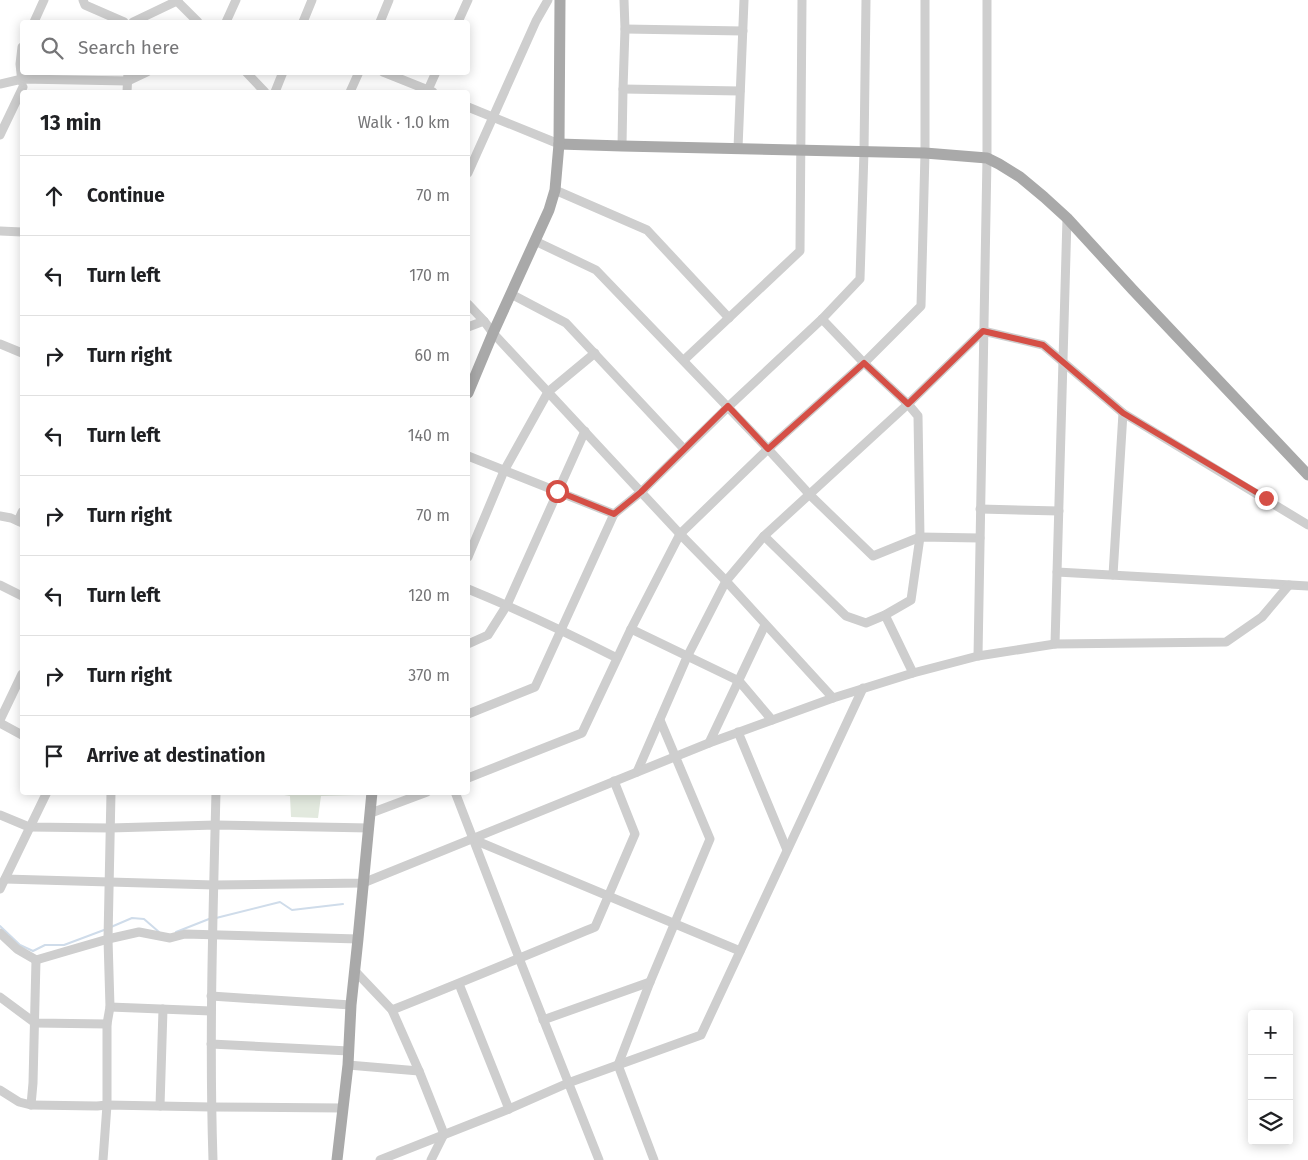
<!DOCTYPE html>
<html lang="en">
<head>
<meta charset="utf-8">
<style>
  body { margin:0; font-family:"Fira Sans",sans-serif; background:#f6f6f6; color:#202124 }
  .controls { position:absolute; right:15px; bottom:15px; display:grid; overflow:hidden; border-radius:5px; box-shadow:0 2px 12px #0003 }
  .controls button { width:45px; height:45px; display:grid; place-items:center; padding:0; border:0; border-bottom:1px solid #e0e0e0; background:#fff; color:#202124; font:25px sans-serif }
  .stop { position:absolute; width:15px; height:15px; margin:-11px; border:4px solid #d54f46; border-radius:50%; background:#fff }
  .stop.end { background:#d54f46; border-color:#fff; box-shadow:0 1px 5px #0008 }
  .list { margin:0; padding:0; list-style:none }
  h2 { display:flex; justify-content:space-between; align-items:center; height:65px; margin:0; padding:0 20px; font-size:21px }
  h2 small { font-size:16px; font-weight:400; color:#757577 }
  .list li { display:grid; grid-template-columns:32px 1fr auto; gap:15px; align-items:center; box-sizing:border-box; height:80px; padding:0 20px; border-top:1px solid #e0e0e0 }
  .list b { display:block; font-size:19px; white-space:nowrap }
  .list em { font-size:16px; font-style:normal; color:#757577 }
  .icon { flex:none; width:28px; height:28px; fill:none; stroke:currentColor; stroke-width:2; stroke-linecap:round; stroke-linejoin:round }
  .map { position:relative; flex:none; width:1308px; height:1160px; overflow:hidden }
  .search { position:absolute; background:#fff; box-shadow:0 2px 12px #0003; left:20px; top:20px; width:450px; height:55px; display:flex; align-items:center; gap:12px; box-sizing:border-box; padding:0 18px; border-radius:5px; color:#757577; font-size:19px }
  .panel { position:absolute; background:#fff; box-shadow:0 2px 12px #0003; left:20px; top:90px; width:450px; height:705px; border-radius:5px }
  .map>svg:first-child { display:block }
</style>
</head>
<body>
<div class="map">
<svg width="1308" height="1160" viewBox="0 0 1308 1160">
  <rect width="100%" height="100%" fill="#fff"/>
  <polygon fill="#e2e9de" points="272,793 357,792 357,793 356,795 321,796 318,818 291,817 290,796"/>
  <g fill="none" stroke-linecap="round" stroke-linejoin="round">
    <g stroke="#cfdcea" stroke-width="2">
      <polyline points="216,918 280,902 292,910 343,904"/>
      <polyline points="0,926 20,945 33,951 45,945 64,945 104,930"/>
      <polyline points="111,927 132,918 144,919 159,932"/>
      <polyline points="176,932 209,919"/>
    </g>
    <g stroke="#cecece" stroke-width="9">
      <polyline points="83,0 85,5 124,22"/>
      <polyline points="177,1 198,22"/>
      <polyline points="34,22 44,0"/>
      <polyline points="133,22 177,1 178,0"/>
      <polyline points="226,22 236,0"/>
      <polyline points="303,22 312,0"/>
      <polyline points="380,22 389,0"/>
      <polyline points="458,22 468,0"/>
      <polyline points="625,29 743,31"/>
      <polyline points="246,72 265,92"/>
      <polyline points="383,72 433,92"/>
      <polyline points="22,82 20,64 22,47"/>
      <polyline points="0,84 22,79 128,81 147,72"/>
      <polyline points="623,89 740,91"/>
      <polyline points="127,92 128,72"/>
      <polyline points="275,92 283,72"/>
      <polyline points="350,92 359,72"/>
      <polyline points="427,92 436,72"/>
      <polyline points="468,107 559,144"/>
      <polyline points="0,135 23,87"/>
      <polyline points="622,146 623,89 625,29 624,0"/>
      <polyline points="738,148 744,0"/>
      <polyline points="468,173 536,21 548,0"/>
      <polyline points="555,190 647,230 729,318"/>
      <polyline points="0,231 22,232"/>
      <polyline points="535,241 596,270 768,449 810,495 873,556 920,537 980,538"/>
      <polyline points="511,294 566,323 684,449"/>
      <polyline points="468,304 484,321 493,333 680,534 726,581 833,698"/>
      <polyline points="468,327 484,321"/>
      <polyline points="0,344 22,353"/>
      <polyline points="684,360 800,251 802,0"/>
      <polyline points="468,456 614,514"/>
      <polyline points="980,509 1059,511"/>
      <polyline points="0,516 11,518 22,523"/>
      <polyline points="18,521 22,512"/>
      <polyline points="764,536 846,616 866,623 885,615 911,600 920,537 918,416 908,404 864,363 822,319"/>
      <polyline points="468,557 504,471 548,392 595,353"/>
      <polyline points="1057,572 1308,586"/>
      <polyline points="1113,575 1123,413"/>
      <polyline points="0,585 22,596"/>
      <path d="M468,589C519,610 568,633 617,658"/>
      <polyline points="885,615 913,673"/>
      <polyline points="631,629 739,681 772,720"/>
      <polyline points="468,644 488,635 507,605 585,431"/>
      <polyline points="1055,644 1067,218"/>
      <polyline points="978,656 987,158 987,0"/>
      <polyline points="468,714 535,687 614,514 641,492 728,407 822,319 860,279 864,151 866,0"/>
      <polyline points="0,720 22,674"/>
      <polyline points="0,723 22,735"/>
      <polyline points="738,732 787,850"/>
      <polyline points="709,743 765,625"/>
      <polyline points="637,772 687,657 726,581 764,536 908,404 983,331 1043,345 1123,413 1308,525"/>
      <polyline points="468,778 582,733 631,629 680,534 768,449 864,363 921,306 925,153 925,0"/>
      <polyline points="455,792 519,958 599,1160"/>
      <polyline points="371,813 427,792"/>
      <polyline points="0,815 29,827 110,828 216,825 369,828"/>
      <polyline points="472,839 740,951"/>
      <polyline points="5,879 214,885 363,883 709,743 833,698 913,673 978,656 1055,644 1226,642 1262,617 1289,585"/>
      <polyline points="0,889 47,792"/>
      <polyline points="0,933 17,949 36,960 108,939 139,932 170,938 185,934 358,939"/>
      <polyline points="355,971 392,1010 419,1071 444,1134 431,1160"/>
      <polyline points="459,984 509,1109"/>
      <polyline points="211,996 351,1005"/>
      <polyline points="0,997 35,1023 107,1024"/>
      <polyline points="110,1007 211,1011"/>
      <path d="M392,1010C460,983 527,955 595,927L635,834L614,781"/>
      <polyline points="543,1020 650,982"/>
      <polyline points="211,1044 349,1051"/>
      <polyline points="348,1065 419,1071"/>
      <polyline points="0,1090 19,1102 31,1105 33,1083 36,960"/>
      <polyline points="31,1105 97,1106 107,1105 211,1107 342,1108"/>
      <polyline points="160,1106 163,1009"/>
      <polyline points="103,1160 107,1105 107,1024 110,1007 108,939 111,792"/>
      <path d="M213,1160C209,1037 213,915 216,792"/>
      <polyline points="380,1160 509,1109 568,1083 701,1035 863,688"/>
      <polyline points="654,1160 618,1065 650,982 710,839 660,720"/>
    </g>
    <g stroke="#a9a9a9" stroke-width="11">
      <polyline points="559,144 622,146 925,153 987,158 999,164 1020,177 1044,197 1067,218 1133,290 1308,475"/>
      <polyline points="468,393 493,333 549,210 555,190 559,144 560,0"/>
      <polyline points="337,1160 348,1065 351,1005 358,939 372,792"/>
    </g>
  </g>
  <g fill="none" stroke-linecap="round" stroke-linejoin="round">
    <polyline stroke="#d54f46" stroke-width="6" points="557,491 614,514 641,492 728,406 768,449 864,363 908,404 983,331 1043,345 1123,413 1266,498"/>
  </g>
</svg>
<div class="controls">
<button>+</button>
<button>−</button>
<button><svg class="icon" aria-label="layers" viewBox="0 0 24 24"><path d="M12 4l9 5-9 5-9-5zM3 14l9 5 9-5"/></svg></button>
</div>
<div class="stop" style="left:557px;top:491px"></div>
<div class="stop end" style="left:1266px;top:498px"></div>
<div class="search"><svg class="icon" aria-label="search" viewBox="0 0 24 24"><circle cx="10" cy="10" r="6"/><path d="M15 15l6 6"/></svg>Search here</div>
<section class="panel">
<h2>13 min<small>Walk · 1.0 km</small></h2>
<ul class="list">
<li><svg class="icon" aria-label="ahead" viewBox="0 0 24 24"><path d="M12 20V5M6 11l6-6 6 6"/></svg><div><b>Continue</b></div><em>70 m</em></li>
<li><svg class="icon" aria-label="left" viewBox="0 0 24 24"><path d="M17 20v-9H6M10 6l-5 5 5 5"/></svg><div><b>Turn left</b></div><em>170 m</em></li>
<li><svg class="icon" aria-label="right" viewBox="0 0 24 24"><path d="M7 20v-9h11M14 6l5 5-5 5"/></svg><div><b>Turn right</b></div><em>60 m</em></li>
<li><svg class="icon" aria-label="left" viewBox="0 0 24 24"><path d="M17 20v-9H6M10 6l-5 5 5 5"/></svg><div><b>Turn left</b></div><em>140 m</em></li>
<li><svg class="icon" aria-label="right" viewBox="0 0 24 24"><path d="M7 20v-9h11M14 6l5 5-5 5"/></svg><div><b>Turn right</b></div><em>70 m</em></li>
<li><svg class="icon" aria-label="left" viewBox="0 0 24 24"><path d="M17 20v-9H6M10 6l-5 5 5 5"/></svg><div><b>Turn left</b></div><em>120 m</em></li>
<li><svg class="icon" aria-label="right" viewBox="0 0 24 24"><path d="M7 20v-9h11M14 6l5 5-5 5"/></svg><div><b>Turn right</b></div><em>370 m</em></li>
<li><svg class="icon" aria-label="arrive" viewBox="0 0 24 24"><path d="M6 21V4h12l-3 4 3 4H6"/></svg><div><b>Arrive at destination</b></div></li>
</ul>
</section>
</div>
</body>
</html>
